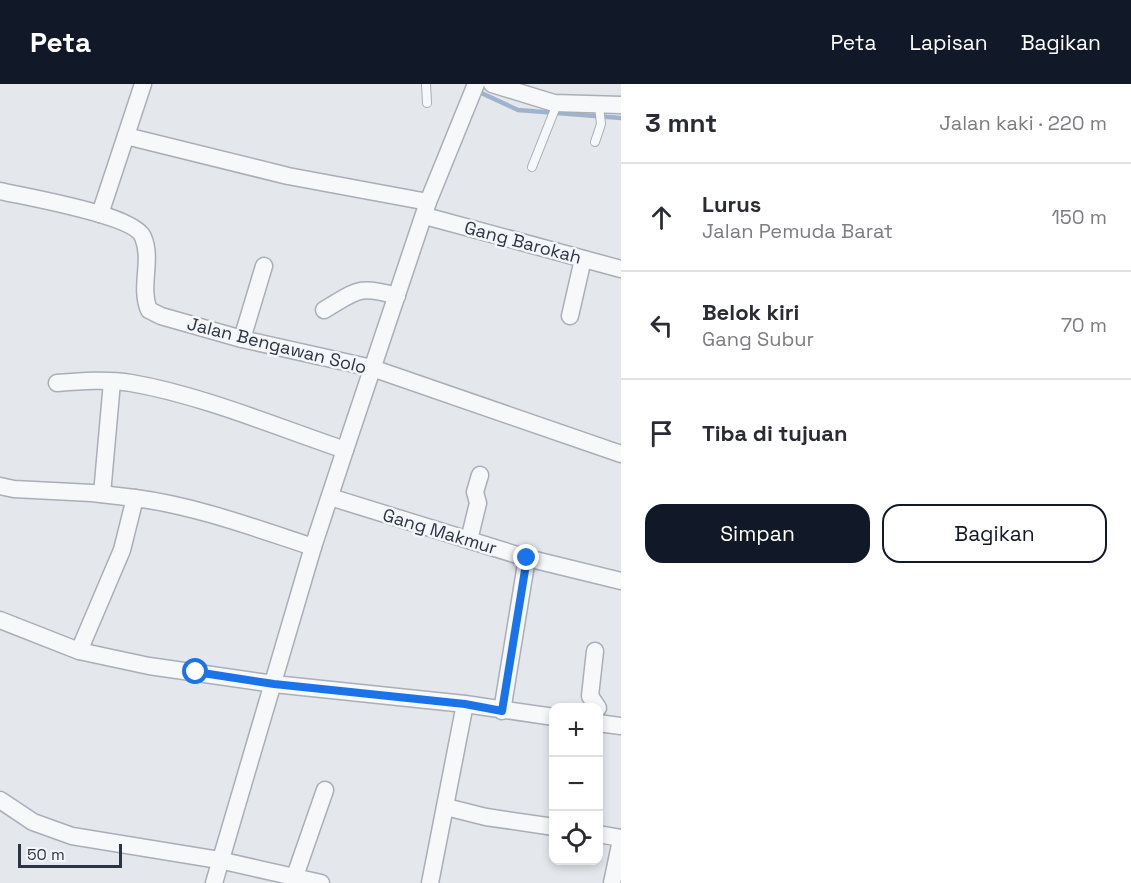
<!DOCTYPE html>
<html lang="id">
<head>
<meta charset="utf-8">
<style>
  body { margin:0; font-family:"Space Grotesk",sans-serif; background:#f7f7f7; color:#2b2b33 }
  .controls { position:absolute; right:18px; bottom:18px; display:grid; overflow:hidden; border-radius:12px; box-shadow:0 3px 9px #0003 }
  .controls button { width:54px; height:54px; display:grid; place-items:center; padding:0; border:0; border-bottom:2px solid #e1e1e2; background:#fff; color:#2b2b33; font:30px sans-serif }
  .scale { position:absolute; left:18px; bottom:15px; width:104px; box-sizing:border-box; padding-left:6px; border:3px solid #2b3445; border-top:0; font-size:16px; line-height:21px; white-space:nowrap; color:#2b3445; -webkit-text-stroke:4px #f4f6f9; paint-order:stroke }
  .stop { position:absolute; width:18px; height:18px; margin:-14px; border:4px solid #1a73e8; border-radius:50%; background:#fff }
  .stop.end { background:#1a73e8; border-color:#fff; box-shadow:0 2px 6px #0008 }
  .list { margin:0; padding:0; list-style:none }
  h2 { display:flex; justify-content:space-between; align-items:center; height:78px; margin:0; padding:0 24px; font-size:26px }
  h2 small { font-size:20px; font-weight:400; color:#7c7c81 }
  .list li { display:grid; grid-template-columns:39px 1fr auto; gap:18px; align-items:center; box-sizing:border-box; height:108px; padding:0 24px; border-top:2px solid #e1e1e2 }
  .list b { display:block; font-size:22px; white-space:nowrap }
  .list p { margin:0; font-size:20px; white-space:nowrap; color:#7c7c81 }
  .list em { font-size:20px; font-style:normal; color:#7c7c81 }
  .actions { display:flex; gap:12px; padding:18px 24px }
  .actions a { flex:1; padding:14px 0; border:2px solid #111827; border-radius:18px; text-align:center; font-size:21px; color:#111827 }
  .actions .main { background:#111827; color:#fff }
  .icon { flex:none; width:33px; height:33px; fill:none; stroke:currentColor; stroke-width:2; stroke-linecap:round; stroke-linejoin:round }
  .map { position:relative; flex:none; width:621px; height:799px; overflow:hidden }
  header { display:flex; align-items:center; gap:36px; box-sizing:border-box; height:84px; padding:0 30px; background:#111827; color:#fff }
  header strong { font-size:28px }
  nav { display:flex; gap:33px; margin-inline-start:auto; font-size:21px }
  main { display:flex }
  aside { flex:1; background:#fff }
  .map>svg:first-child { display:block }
</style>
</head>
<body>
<header>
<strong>Peta</strong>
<nav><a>Peta</a><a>Lapisan</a><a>Bagikan</a></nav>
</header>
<main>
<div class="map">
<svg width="621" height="799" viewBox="0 0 621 799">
  <rect width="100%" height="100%" fill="#e4e7ec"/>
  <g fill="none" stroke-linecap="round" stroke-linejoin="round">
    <polyline stroke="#9fb4cc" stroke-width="4.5" points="477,7 518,26 621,34"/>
    <g stroke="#a9aeb7" stroke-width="10">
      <g id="lane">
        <polyline points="426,0 427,19"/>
        <polyline points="595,58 601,40 599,22"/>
        <polyline points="532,83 555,25 554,19"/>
      </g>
    </g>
    <g stroke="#a9aeb7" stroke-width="19">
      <g id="street">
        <polyline points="492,0 554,19 621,21"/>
        <polyline points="126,52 288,92 428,118"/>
        <path d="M0,107C26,113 134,131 143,153C153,176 139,203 149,226L161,232L242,255L372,284L621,370"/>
        <polyline points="100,130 143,0"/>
        <polyline points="425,132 621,185"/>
        <path d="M324,226C358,206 358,201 397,212"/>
        <polyline points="570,232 583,175"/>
        <polyline points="242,255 264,182"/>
        <path d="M57,299C81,297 107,295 131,299C201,311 277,343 345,366"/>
        <polyline points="0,402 14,405 92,409 135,414"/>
        <polyline points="102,410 112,298"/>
        <polyline points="330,413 527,474 621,497"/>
        <polyline points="469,456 478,419 475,408 480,391"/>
        <polyline points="0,536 79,567 149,582 274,600 465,620 554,633"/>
        <path d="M79,567L122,466L135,414C196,422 255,444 313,463"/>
        <polyline points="595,567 590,612 598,624"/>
        <polyline points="502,627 527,474"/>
        <polyline points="598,639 621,642"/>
        <polyline points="0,716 33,738 72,752 219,776 321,799"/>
        <polyline points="446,723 486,733 554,743"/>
        <polyline points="598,750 621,754"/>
        <polyline points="295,792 325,706"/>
        <polyline points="214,799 313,463 345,366 428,118 476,0"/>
        <polyline points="430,799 465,620"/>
        <polyline points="612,799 621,756"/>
      </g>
    </g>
    <use href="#lane" stroke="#f7f8fa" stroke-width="8"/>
    <use href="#street" stroke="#f7f8fa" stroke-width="16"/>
  </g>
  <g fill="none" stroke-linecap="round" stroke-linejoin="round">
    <polyline stroke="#1a73e8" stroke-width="8" points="196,588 274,600 465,620 502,627 527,474"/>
  </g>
  <g text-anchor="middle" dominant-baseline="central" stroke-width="5" stroke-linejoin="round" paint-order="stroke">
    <g font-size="18" fill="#2b3445" stroke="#f4f6f9">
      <text transform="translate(523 158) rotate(15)">Gang Barokah</text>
      <text transform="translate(277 261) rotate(14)">Jalan Bengawan Solo</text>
      <text transform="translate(440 447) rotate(17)">Gang Makmur</text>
    </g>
  </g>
</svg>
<div class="controls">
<button>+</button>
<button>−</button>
<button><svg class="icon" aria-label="locate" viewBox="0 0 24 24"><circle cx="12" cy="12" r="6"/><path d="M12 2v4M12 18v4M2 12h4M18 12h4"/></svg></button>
</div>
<div class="scale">50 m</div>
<div class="stop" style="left:196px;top:588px"></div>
<div class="stop end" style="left:527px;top:474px"></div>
</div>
<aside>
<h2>3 mnt<small>Jalan kaki · 220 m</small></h2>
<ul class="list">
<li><svg class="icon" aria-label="ahead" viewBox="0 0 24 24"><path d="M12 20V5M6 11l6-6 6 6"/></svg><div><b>Lurus</b><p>Jalan Pemuda Barat</p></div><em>150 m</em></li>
<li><svg class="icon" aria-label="left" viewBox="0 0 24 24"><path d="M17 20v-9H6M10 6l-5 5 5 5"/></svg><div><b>Belok kiri</b><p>Gang Subur</p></div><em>70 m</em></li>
<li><svg class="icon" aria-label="arrive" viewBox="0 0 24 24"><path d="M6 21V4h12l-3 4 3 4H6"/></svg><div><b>Tiba di tujuan</b></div></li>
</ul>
<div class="actions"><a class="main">Simpan</a><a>Bagikan</a></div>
</aside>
</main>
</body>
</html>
